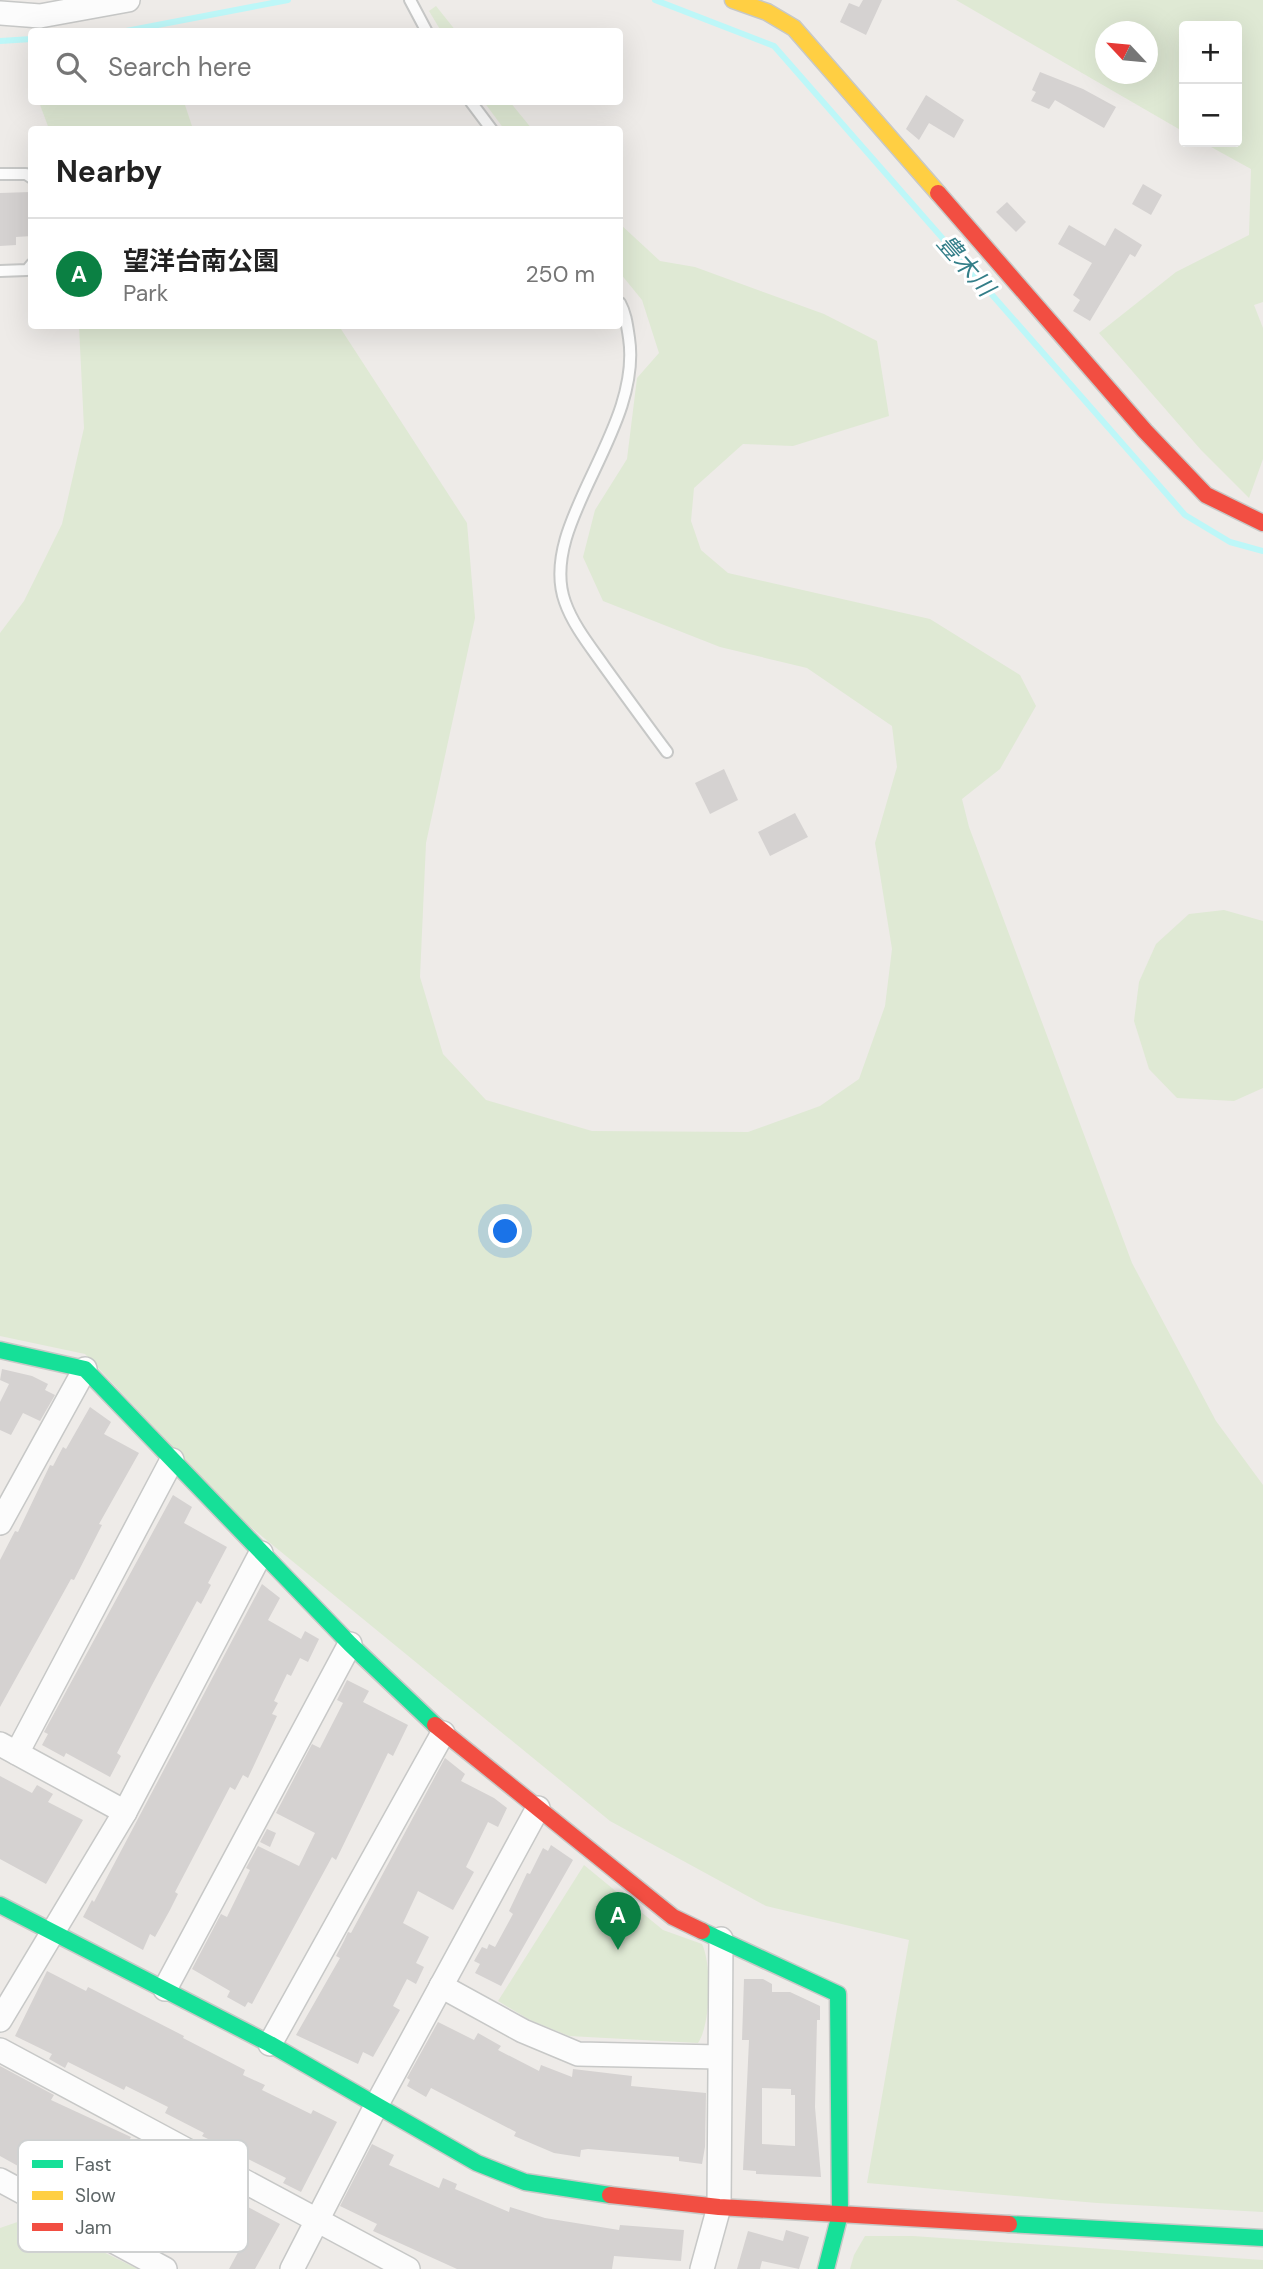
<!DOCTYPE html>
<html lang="en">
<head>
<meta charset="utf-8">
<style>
  body { margin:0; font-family:"DM Sans","Noto Sans JP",sans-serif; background:#f2f2f2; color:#222 }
  .controls { position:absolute; right:21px; top:21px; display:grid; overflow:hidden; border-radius:7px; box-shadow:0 7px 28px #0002 }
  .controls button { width:63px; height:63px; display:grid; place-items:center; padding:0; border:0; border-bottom:2px solid #e0e0e0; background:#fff; color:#222; font:35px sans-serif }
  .compass { position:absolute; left:1095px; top:21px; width:63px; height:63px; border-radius:50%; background:#fff; box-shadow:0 7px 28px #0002; rotate:296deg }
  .you { position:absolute; left:506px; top:1232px; width:24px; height:24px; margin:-18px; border:5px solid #fff; border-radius:50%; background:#1a73e8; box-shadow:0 0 0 10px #1a73e833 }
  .badge { display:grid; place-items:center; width:46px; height:46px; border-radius:50%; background:#0b8043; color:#fff; font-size:23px; font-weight:700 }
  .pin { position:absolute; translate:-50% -58px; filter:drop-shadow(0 2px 4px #0008) }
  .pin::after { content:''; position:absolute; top:37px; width:24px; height:21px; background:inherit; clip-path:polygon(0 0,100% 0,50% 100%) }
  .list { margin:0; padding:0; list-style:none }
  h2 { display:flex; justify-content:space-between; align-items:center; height:91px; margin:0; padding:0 28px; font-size:30px }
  h2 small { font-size:23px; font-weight:400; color:#767676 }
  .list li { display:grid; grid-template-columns:46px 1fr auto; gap:21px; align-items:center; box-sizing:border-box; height:112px; padding:0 28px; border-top:2px solid #e0e0e0 }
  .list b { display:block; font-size:26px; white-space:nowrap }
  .list p { margin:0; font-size:23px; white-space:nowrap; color:#767676 }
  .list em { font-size:23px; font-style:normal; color:#767676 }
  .icon { flex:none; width:38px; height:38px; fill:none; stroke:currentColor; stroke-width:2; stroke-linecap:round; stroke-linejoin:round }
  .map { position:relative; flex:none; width:1263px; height:2269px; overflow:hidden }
  .search { position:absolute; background:#fff; box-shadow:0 7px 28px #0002; left:28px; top:28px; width:595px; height:77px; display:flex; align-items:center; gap:18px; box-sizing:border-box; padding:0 24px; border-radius:7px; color:#767676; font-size:26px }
  .panel { position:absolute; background:#fff; box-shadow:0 7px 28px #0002; left:28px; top:126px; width:595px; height:203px; border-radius:7px }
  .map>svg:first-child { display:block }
</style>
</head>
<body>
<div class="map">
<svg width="1263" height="2269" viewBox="0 0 1263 2269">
  <rect width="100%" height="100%" fill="#eeebe8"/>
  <g fill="#dfe9d4" fill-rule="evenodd">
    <path d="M956,0H1263V302L1254,305L1263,328V459L1249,498L1201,450L1099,333L1176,272L1249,235L1251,169L1202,142H1237V26H1184V132ZM1106,32H1148V74H1106Z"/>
    <polygon points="436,6 456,31 441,31 429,11"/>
    <polygon points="39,102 184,102 193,129 49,129"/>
    <polygon points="484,102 510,102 532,129 504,129"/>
    <polygon points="620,224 660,261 695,267 824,314 877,341 889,416 793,446 743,444 694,488 691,521 701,550 728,573 930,619 1020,675 1036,706 1000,769 962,799 969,827 1132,1263 1216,1421 1263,1485 1263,2212 1097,2203 867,2183 909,1940 766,1906 610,1821 241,1519 85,1354 0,1336 0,633 24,601 62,524 84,428 79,326 339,326 467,523 475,618 426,843 420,977 443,1054 486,1100 592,1131 748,1132 820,1106 859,1079 885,1006 892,949 875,843 897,767 892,726 807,668 720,647 603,601 583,557 595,510 627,459 637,378 659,353 642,300 620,273"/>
    <polygon points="1224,910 1263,921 1263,1088 1234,1101 1177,1098 1149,1069 1134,1021 1139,982 1156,944 1189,914"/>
    <path d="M584,1865L663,1930L702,1944C712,1965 711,2024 698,2043L569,2036L530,2020L498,2001Z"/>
    <polygon points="32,2217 138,2269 0,2269 0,2228"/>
    <polygon points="865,2236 913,2236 1263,2260 1263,2269 850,2269 854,2255"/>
  </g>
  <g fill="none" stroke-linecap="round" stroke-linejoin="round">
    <g stroke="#bdf7f8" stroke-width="6">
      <polyline points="655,0 774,46 1185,515 1230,542 1263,551"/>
      <polyline points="121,32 288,0"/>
      <polyline points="0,41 32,39"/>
    </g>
  </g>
  <g fill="#d5d2d1" fill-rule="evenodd">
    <polygon points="863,0 882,0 866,35 840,22 849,3 859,7"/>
    <polygon points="1040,72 1083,89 1116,107 1104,128 1055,100 1049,109 1031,101 1036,92 1032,90"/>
    <polygon points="926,95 964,120 954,138 929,123 919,140 906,129"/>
    <polygon points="1143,184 1162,195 1151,215 1132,204"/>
    <polygon points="31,192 32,236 16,237 16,245 0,246 0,193"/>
    <polygon points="1007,202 1026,222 1016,232 996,212"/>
    <polygon points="1069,225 1105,246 1115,228 1142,245 1135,257 1130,254 1090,321 1073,311 1080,300 1073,295 1092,263 1058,244"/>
    <polygon points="724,769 738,800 710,814 695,783"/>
    <polygon points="795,813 808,837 770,856 758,832"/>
    <polygon points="2,1369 32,1376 48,1384 45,1390 55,1395 40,1421 23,1413 11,1435 0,1430 0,1402 9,1384 0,1380"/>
    <polygon points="90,1407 111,1422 104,1434 139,1453 99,1524 102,1525 74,1580 71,1579 0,1707 0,1560 15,1531 18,1532 50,1465 53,1466 63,1447 66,1449"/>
    <polygon points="173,1495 192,1507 184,1523 227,1547 208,1583 211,1585 201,1604 197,1601 152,1685 117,1753 121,1756 110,1777 66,1753 64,1757 42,1745 48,1734 44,1732"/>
    <polygon points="262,1584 280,1598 268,1620 301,1639 305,1631 319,1639 308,1662 300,1658 291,1676 287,1674 274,1701 278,1703 272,1714 277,1716 248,1778 243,1775 235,1790 230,1787 175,1892 178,1894 170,1910 155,1937 150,1934 143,1950 83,1917 92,1900 94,1902"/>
    <polygon points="347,1680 369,1691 363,1702 408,1725 393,1756 388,1753 336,1860 332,1857 252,2004 248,2002 245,2007 227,1997 230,1991 192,1969 221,1914 227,1917 250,1870 246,1868 258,1846 299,1866 315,1833 276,1813 312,1744 320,1748 343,1703 337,1700"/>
    <polygon points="445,1758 465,1774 461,1781 494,1798 507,1808 498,1827 488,1822 466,1867 474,1872 453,1910 418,1891 403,1923 429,1937 416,1963 424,1967 416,1984 407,1979 393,2006 400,2010 373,2057 363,2052 358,2064 296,2035 340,1958 336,1956 344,1941 348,1932 351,1933"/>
    <polygon points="0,1776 32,1793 37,1785 53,1794 48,1802 83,1820 46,1884 0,1859"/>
    <polygon points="267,1829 276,1833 270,1847 260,1842"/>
    <polygon points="551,1845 573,1860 501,1986 475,1973 480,1964 474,1961 482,1947 487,1949 489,1944 495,1947 513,1914 509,1911 527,1873 530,1874 543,1848 548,1851"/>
    <polygon points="47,1971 86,1991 88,1987 184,2036 183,2038 245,2070 243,2075 265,2085 262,2090 311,2114 313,2110 337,2122 301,2192 283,2183 286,2178 202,2136 204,2133 165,2113 168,2107 126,2086 124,2090 68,2062 65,2068 49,2059 52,2054 15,2036"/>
    <path d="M744,1979H763L772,1984V1992H790L820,2006V2020H817L815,2107L821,2177L756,2174V2171L743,2170L749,2040H742ZM762,2088L791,2089V2095H795V2146L762,2144Z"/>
    <polygon points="438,2022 474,2040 478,2033 501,2046 498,2050 539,2071 541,2065 572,2077 573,2069 632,2076 631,2086 706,2093 705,2147 702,2164 679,2161 679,2157 588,2149 581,2150 580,2157 554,2153 514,2136 516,2132 431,2088 426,2097 407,2086 410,2080 407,2078"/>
    <polygon points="0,2066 54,2095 51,2100 131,2137 126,2147 186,2174 280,2224 255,2269 229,2269 243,2243 189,2215 169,2250 147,2239 152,2228 57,2181 54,2186 0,2156"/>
    <polygon points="372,2144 394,2155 389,2165 439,2188 443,2178 457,2184 455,2189 509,2212 510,2207 545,2218 619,2230 620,2225 684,2230 681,2261 614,2256 612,2269 457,2269 373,2231 377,2224 340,2206"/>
    <polygon points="786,2230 809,2237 799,2269 762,2261 760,2269 737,2269 748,2231 783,2241"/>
  </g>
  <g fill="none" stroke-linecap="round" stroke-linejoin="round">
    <g stroke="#c7c8c7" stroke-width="14">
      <g id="lane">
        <polyline points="410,0 427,32"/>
        <polyline points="471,102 492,130"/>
        <polyline points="0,174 26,174 32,178"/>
        <polyline points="0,271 27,270 32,264"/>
        <path d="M620,303C626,314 627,325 629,338C643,431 537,524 565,602C573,625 590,646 604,666C625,695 646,724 667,752"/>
      </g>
    </g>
    <g stroke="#c7c8c7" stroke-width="26">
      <g id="street">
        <polyline points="0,13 40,16 128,0"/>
        <polyline points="0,1523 85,1369"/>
        <polyline points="0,1744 125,1812"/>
        <polyline points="17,1753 172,1460"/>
        <polyline points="441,1986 523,2031 578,2054 719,2057"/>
        <polyline points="165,1989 350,1644"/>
        <polyline points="0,2020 125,1812 261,1553"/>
        <polyline points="270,2044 443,1733"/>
        <polyline points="0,2050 408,2269"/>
        <polyline points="0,2180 165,2269"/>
        <polyline points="292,2269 377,2104 538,1808"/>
        <polyline points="702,2269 719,2207 721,1939"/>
      </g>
    </g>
    <g stroke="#c7c8c6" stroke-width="19">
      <g id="fast">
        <polyline points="0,1350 85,1369 350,1644 435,1725"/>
        <polyline points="0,1905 270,2044 477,2163 525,2182 610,2195"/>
        <polyline points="702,1931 838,1994 840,2214 826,2269"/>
        <polyline points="1009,2224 1263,2238"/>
      </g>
    </g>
    <g stroke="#c7c8c6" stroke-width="19">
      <polyline id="slow" points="733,0 767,12 794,28 938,193"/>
    </g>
    <g stroke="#c7c8c6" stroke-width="19">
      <g id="jam">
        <polyline points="938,193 1145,431 1206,495 1263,523"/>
        <polyline points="435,1725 673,1917 702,1931"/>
        <polyline points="610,2195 719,2207 1009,2224"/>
      </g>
    </g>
    <use href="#lane" stroke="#fcfcfc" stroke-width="10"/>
    <use href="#street" stroke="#fcfcfc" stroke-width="23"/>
    <use href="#fast" stroke="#16e098" stroke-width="16"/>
    <use href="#slow" stroke="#ffcf43" stroke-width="16"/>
    <use href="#jam" stroke="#f24e42" stroke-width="16"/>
  </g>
  <g text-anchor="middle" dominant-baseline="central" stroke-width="6" stroke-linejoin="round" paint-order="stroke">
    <g font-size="24" font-style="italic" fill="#337e88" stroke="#fff">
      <text transform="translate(966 265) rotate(49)">豊木川</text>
    </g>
  </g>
  <rect x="18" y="2140" width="230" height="112" rx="10" fill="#fff" stroke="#cfd1d1" stroke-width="2"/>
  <rect x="32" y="2160" width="31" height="8" fill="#16e098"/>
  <rect x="32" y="2191" width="31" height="9" fill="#ffcf43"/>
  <rect x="32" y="2223" width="31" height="8" fill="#f24e42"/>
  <g font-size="19" fill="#5e6667">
    <text x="75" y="2171">Fast</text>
    <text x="75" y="2202">Slow</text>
    <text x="75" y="2234">Jam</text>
  </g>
</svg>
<div class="controls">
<button>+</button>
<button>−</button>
</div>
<svg class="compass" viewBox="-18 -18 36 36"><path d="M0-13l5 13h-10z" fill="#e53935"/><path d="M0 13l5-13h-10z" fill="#767676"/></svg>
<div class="you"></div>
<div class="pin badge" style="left:618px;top:1950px">A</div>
<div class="search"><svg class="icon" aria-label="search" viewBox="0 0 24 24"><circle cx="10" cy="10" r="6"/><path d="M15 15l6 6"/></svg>Search here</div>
<section class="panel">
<h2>Nearby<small></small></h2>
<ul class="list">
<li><span class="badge">A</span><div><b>望洋台南公園</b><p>Park</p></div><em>250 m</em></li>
</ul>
</section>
</div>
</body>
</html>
